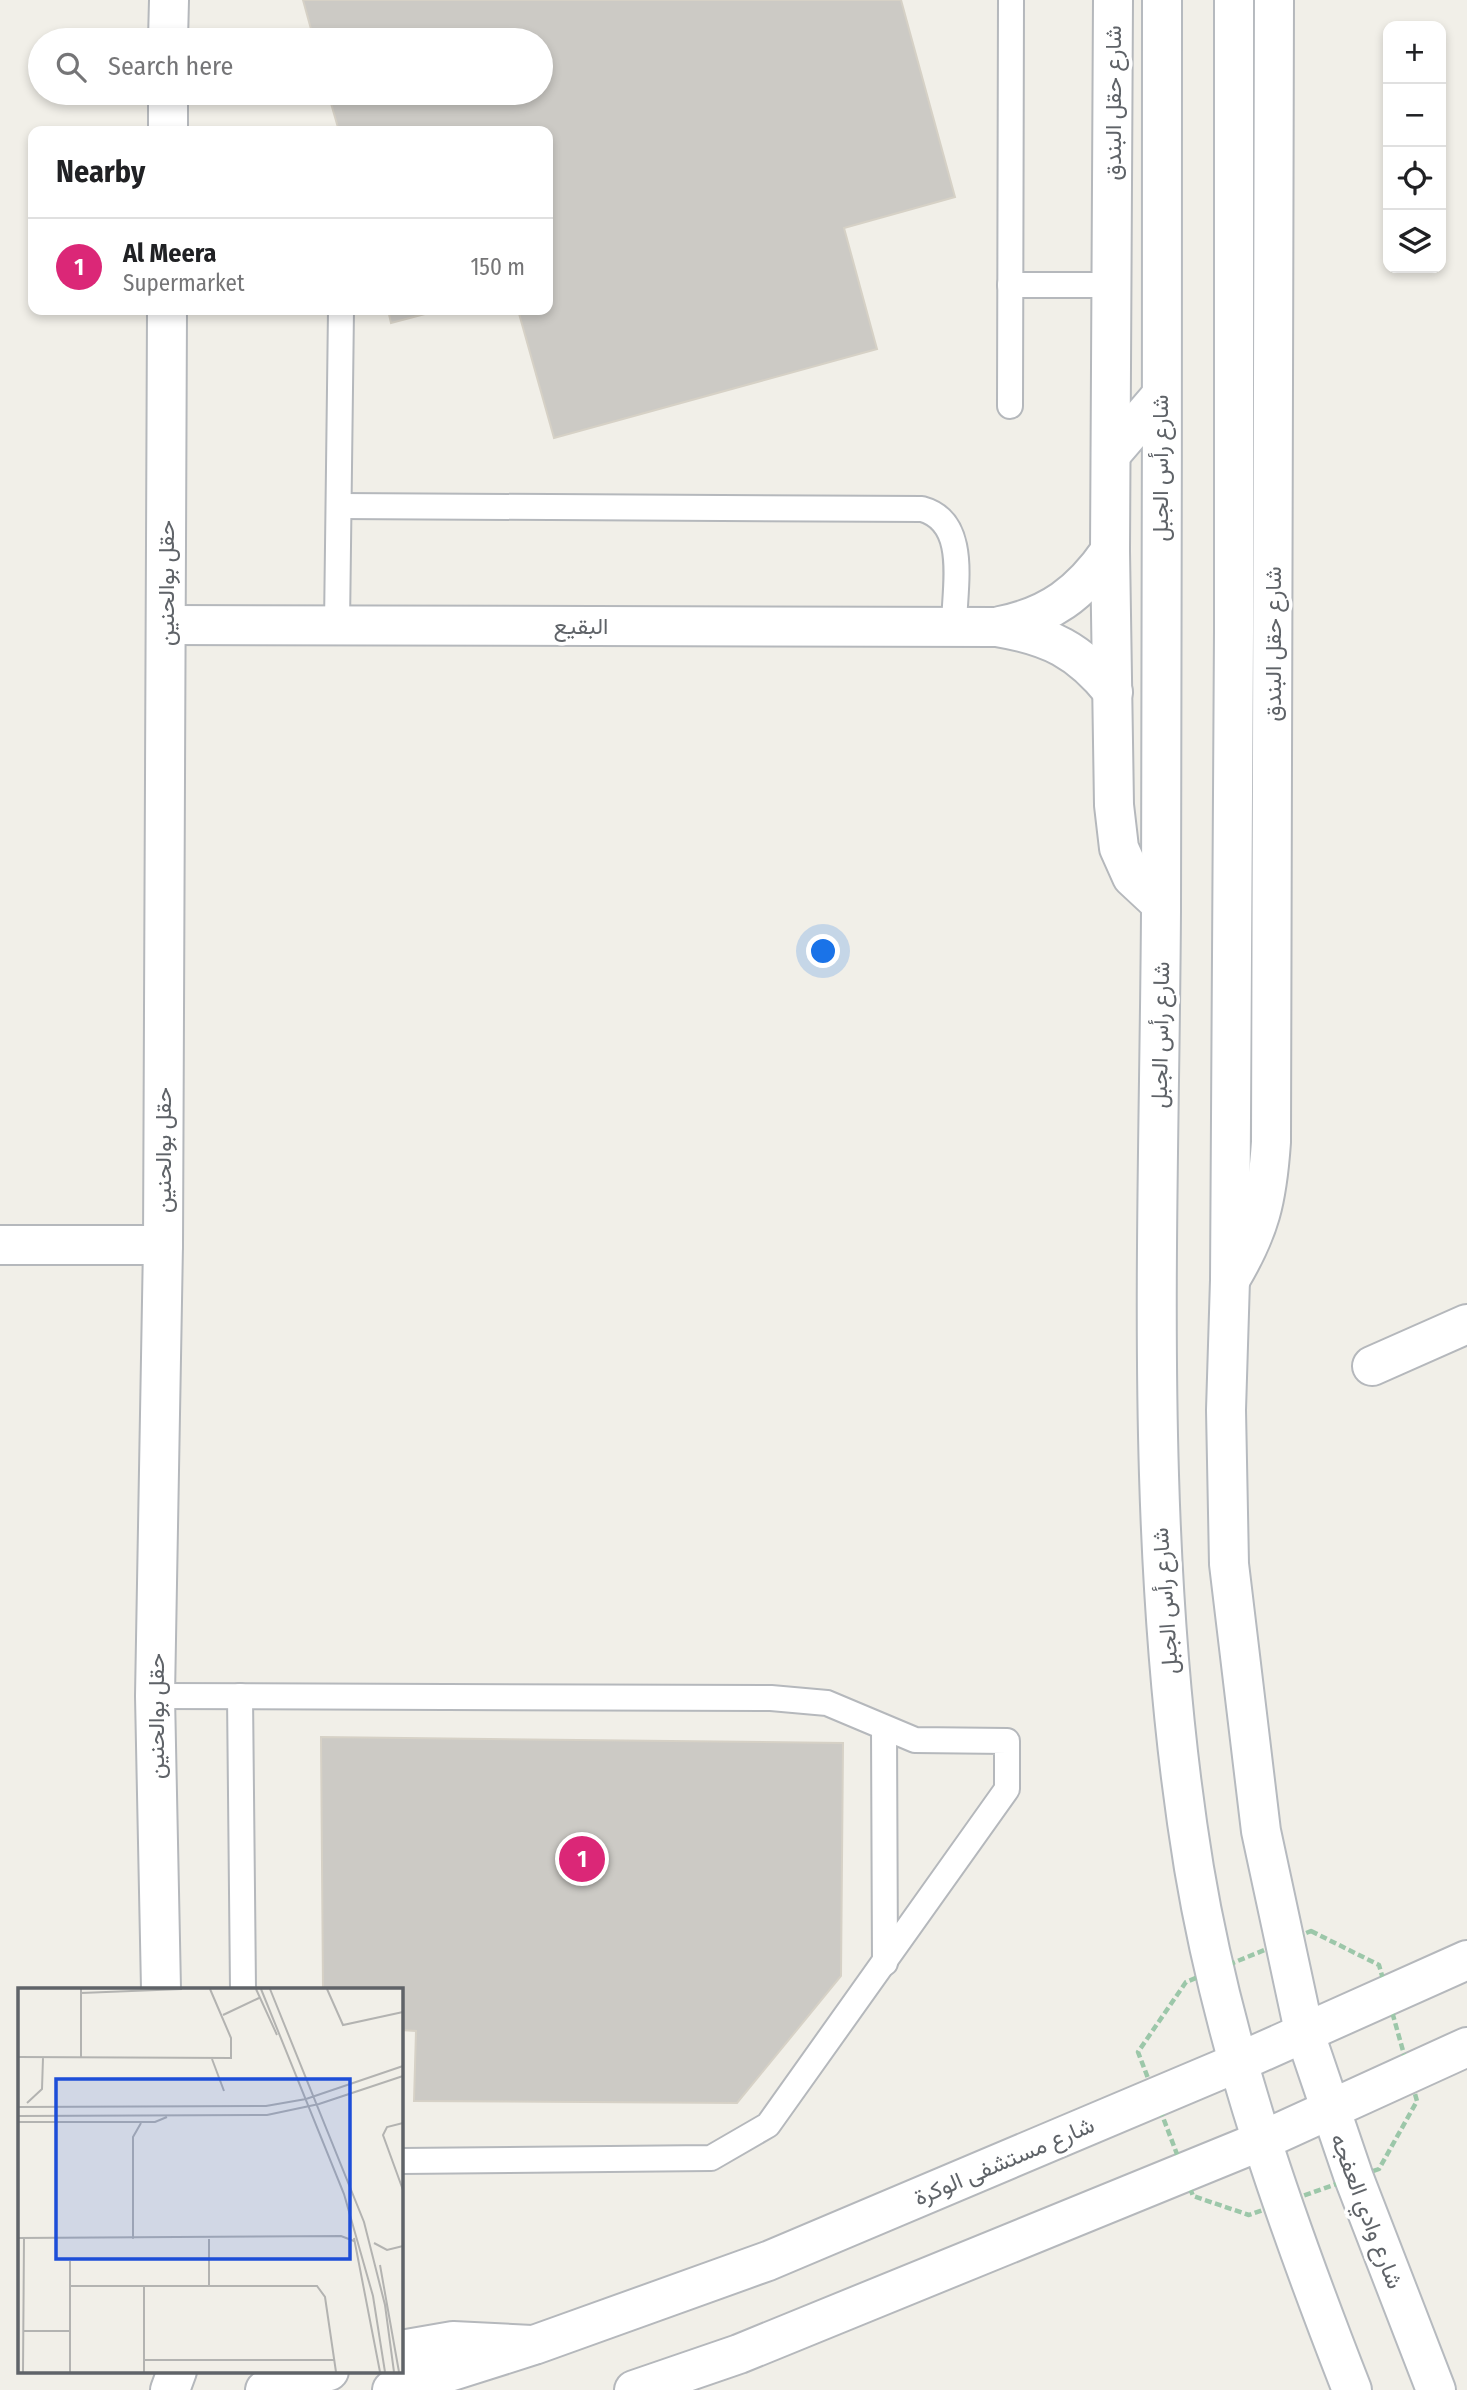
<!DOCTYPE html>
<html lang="en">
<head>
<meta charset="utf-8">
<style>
  body { margin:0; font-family:"Fira Sans Condensed",Vazirmatn,sans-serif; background:#f2f2f2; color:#202124 }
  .controls { position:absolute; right:21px; top:21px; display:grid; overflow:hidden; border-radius:14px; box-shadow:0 4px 10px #0003 }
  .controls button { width:63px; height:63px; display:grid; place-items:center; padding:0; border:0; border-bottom:2px solid #e0e0e0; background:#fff; color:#202124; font:35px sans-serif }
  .you { position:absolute; left:824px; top:952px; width:24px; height:24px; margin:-18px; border:5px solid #fff; border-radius:50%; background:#1a73e8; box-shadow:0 0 0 10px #1a73e833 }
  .badge { display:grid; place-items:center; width:46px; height:46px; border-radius:50%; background:#db2777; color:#fff; font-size:23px; font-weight:700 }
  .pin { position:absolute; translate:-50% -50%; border:4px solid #fff; box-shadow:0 2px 7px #0006 }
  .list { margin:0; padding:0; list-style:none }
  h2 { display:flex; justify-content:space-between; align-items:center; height:91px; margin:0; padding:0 28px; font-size:30px }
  h2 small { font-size:23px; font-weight:400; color:#757577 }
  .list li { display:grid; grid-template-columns:46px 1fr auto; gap:21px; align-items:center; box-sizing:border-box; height:98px; padding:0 28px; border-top:2px solid #e0e0e0 }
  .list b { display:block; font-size:26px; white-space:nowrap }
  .list p { margin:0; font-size:23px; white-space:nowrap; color:#757577 }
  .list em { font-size:23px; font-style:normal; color:#757577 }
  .icon { flex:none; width:38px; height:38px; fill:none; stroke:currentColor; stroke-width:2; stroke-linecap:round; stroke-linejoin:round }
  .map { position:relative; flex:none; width:1467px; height:2390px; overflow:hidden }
  .search { position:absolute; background:#fff; box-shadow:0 4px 10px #0003; left:28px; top:28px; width:525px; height:77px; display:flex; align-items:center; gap:18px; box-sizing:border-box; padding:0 24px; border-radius:38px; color:#757577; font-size:26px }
  .panel { position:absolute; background:#fff; box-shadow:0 4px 10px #0003; left:28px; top:126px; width:525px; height:189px; border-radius:14px }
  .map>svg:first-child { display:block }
</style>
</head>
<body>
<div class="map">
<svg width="1467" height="2390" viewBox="0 0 1467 2390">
  <rect width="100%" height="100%" fill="#f1efe8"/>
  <g fill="#cccac5" stroke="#d6d1c6" stroke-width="2">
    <polygon points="303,0 901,0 955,197 844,228 877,349 554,438 518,310 548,310 548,131 339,131 328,93 541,93 541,40 314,40"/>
    <polygon points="388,310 440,310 391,323"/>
    <polygon points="321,1737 843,1743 841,1976 737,2103 414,2101 416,2031 401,2030 401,1989 323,1989"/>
  </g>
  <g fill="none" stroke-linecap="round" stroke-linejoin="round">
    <g stroke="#b5b8bc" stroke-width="28">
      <g id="service">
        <polyline points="1010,285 1112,285"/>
        <polyline points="1010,406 1011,0"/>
        <path d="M339,506L922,509C970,522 954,589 954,627"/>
        <polyline points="337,625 341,310"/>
        <polyline points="155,1696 771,1698 827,1703 915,1740 1007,1741 1007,1789 768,2125 711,2158 401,2161"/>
        <polyline points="240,1696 243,1989"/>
        <polyline points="884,1728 885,1963"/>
      </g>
    </g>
    <g stroke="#b5b8bc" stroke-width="42">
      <g id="minor">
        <polyline points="1113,0 1110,551 1114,805 1119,848 1132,877 1161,904"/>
        <polyline points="168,40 169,0"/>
        <polyline points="168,131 168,93"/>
        <path d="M166,625L997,627C1050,636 1079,650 1113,692"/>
        <path d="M1000,626C1050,616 1081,593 1110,551"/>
        <polyline points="0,1245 163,1245"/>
        <path d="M1230,1280C1260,1230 1267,1200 1271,1142L1274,0"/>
        <polyline points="1372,1366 1467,1324"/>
        <polyline points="161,1989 155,1696 163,1245 167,310"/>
        <polyline points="401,2350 453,2341 532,2345"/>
        <polyline points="170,2390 177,2371"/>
        <polyline points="265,2390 329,2371"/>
      </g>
    </g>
    <g stroke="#b5b8bc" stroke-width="42">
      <g id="tertiary">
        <polyline points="392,2390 534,2345 768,2261 1239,2062 1467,1960"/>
        <polyline points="634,2390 739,2354 1261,2141 1467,2047"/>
      </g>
    </g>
    <g stroke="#b6babf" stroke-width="42">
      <g id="secondary">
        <path d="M1162,0C1161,304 1163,607 1161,911C1159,1230 1142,1551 1194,1868C1224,2048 1286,2221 1352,2390"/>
        <polyline points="1234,0 1234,631 1230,1280 1226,1410 1229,1564 1261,1831 1304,2031 1354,2178 1436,2390"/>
        <polyline points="1111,454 1160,397"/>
      </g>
    </g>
    <polygon stroke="#9cc7a9" stroke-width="4.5" stroke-dasharray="7 3.5" stroke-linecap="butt" points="1311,1931 1379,1965 1417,2101 1379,2169 1249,2215 1193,2196 1138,2052 1186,1982"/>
    <use href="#service" stroke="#fff" stroke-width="24"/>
    <use href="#minor" stroke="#fff" stroke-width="38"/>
    <use href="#tertiary" stroke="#fff" stroke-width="38"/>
    <use href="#secondary" stroke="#fff" stroke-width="38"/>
  </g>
  <g text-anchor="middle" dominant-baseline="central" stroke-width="7" stroke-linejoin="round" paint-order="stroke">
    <g font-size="23" fill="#5f6368" stroke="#fff">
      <text transform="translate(1113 103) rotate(-90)">شارع حقل البندق</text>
      <text transform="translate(1160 468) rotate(-90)">شارع رأس الجبل</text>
      <text transform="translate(166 583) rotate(-90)">حقل بوالحنين</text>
      <text x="581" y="626">البقيع</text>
      <text transform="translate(1273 644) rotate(-90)">شارع حقل البندق</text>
      <text transform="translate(1160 1035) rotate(-89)">شارع رأس الجبل</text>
      <text transform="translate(163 1150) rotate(-90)">حقل بوالحنين</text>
      <text transform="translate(1165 1601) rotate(-94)">شارع رأس الجبل</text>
      <text transform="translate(156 1716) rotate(-90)">حقل بوالحنين</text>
      <text transform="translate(1004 2161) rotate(-23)">شارع مستشفى الوكرة</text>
      <text transform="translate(1367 2211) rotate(69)">شارع وادي العفجه</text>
    </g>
  </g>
  <g transform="translate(18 1988)">
    <rect width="385" height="385" fill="#f1efe8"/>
    <path fill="none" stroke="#b3b3b1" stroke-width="2" d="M63,1V69M238,1L259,47M243,1L326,206L355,308L367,384M252,1L346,234L367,317L376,384M309,1L325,37L385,24M63,5L164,1M205,27L241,10M0,69L213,70V50L192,1M194,71L206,103M9,115L24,101L25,70M0,119L248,118L288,111L385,78M0,128L249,127L301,116L385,88M0,134H137L149,129M385,135L369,139L365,147L385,202M0,250L323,248L336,253M336,250L362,384M115,251V149L123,135M191,251V298M356,255L369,262L385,258M52,273V384M362,277L381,384M52,298H299L307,309L318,384M126,298V384M6,343H52M126,372H317M5,384L6,250"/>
    <path fill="#1d4ed8" fill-opacity="0.15" stroke="#1d4ed8" stroke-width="3.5" d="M38,91H332V271H38Z"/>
    <rect width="385" height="385" fill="none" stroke="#5f6368" stroke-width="3.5"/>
  </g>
</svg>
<div class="controls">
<button>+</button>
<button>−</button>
<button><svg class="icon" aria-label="locate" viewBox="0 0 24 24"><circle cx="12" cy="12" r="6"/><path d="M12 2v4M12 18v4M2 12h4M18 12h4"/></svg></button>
<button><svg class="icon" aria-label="layers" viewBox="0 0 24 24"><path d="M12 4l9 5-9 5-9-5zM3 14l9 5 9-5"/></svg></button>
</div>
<div class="you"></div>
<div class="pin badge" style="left:582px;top:1859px">1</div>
<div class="search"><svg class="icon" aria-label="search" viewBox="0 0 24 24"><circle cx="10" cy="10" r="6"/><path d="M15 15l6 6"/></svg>Search here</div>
<section class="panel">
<h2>Nearby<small></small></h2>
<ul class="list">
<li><span class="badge">1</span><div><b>Al Meera</b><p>Supermarket</p></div><em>150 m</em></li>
</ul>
</section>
</div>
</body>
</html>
